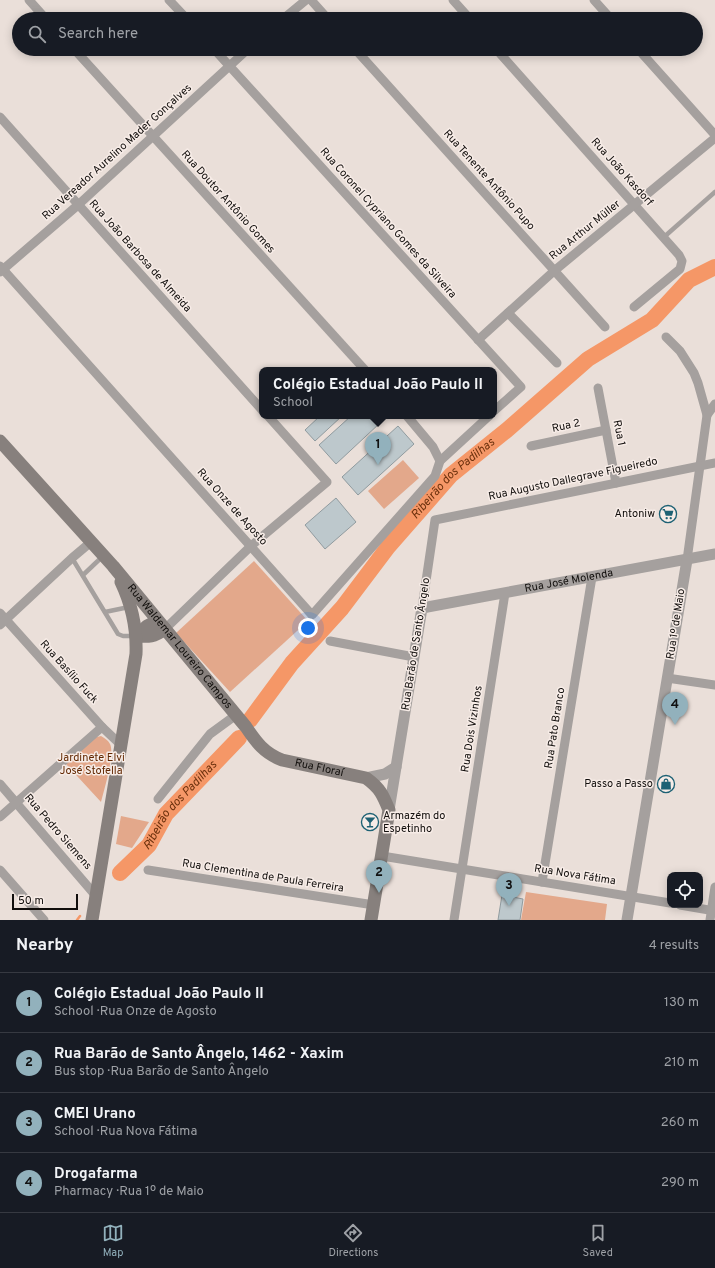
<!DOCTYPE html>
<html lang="en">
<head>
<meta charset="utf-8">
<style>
  body { margin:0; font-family:Overpass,sans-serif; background:#242831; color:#f1f3f6 }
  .controls { position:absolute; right:12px; bottom:12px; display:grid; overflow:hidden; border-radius:8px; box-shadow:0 2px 10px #0003 }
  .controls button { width:36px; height:36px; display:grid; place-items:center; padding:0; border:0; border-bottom:1px solid #363941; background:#171b24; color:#f1f3f6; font:20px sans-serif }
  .scale { position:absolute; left:12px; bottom:10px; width:66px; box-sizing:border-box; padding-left:4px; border:2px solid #110e0c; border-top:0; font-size:11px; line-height:14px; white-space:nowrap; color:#110e0c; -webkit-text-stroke:3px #f7ece7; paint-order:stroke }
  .you { position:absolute; left:308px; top:628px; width:14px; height:14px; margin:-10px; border:3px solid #fff; border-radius:50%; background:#1a73e8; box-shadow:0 0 0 6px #1a73e833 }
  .badge { display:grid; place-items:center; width:26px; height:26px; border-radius:50%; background:#92b1bc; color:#111; font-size:13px; font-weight:700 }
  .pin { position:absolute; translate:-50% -33px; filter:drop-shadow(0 1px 2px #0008) }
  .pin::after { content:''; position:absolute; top:21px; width:14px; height:12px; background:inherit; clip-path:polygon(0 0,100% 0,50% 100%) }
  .popup { position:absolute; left:259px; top:367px; width:238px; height:52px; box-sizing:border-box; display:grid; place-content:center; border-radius:8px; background:#171b24; filter:drop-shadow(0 1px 3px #0005); font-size:13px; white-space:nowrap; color:#9ea1a6 }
  .popup b { font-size:15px; color:#f1f3f6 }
  .popup::after { content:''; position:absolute; left:50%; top:100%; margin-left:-8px; border:8px solid transparent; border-top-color:#171b24 }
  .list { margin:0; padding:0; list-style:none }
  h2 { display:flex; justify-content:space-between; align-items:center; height:52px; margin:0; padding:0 16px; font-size:17px }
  h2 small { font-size:13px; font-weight:400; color:#9ea1a6 }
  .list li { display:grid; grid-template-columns:26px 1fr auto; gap:12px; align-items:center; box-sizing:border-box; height:60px; padding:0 16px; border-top:1px solid #363941 }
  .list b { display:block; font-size:15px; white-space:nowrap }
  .list p { margin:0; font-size:13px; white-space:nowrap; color:#9ea1a6 }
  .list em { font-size:13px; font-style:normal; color:#9ea1a6 }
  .icon { flex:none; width:22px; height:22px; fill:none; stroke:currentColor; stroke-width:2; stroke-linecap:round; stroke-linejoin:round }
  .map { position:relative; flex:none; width:715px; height:920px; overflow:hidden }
  .search { position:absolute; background:#171b24; box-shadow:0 2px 10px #0003; left:12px; right:12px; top:12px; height:44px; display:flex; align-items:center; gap:10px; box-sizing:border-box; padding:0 14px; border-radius:22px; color:#9ea1a6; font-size:15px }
  .sheet { height:292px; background:#171b24 }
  nav { display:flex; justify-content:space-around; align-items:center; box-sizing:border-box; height:56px; border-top:1px solid #363941; background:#171b24; font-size:11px; color:#9ea1a6 }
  nav a { display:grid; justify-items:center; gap:2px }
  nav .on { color:#92b1bc }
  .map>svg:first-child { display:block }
</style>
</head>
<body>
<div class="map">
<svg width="715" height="920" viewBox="0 0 715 920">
  <rect width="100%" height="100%" fill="#eadfd9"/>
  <g fill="#e3a88b">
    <polygon points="403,460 419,478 384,509 368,491"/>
    <polygon points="254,561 308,621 230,692 176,633"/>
    <path d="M101,736C104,738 108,740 110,744C115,754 104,790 101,802L66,764L93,738Z"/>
    <polygon points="121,816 149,822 132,848 116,844"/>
    <polygon points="526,892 607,904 605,920 521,920"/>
  </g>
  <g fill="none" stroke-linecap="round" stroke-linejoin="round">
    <polyline stroke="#f59767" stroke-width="2.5" points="77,920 80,916"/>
    <g stroke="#f59767" stroke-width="16">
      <path id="s1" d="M250,720L292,663L342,608L388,547L451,475L507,430L588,359L652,320L689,280L715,267"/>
      <path id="s2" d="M120,873L149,845L166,814L239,738"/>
    </g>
  </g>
  <g fill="#bdc8cc" stroke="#909b9f">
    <polygon points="320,416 342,416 315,441 305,430"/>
    <polygon points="351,416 373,416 380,423 336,464 319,445"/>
    <polygon points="398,426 414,444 358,495 342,477"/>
    <polygon points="336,498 356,522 325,549 305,525"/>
    <polygon points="502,895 523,899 520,920 498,920"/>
  </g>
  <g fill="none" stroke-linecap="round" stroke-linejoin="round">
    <g stroke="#a5a09e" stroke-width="4.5">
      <polyline points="664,237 715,192"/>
      <polyline points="72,558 118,634 123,636 134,636"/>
      <polyline points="83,575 102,557"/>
      <polyline points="105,612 129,607"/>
    </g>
    <g stroke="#a5a09e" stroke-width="9">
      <polyline points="29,0 46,19"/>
      <polyline points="169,0 187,19"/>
      <polyline points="311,0 328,19"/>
      <polyline points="453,0 470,19"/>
      <polyline points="594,0 611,19"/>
      <polyline points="283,19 306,0"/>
      <polyline points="74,49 365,370"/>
      <polyline points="214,49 521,387 494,411"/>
      <polyline points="355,49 605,327"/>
      <polyline points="496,49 679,255 682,261 680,269 634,307"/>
      <polyline points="638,49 715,135"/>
      <polyline points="0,117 262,410"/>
      <polyline points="0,266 312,615 435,476 440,461 489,416"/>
      <polyline points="0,272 78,205 248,49"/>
      <polyline points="508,313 557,363"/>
      <polyline points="666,337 680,351 694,373 698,383 707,415 687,560"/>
      <polyline points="478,340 554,271 715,138"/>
      <polyline points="598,388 616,483"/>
      <polyline points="707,415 715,404"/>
      <polyline points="407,416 433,447 440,461"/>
      <polyline points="531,446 606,430"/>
      <polyline points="422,608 435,520 715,463"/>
      <polyline points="0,613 102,727 121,745"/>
      <polyline points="0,625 72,558 91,542"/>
      <polyline points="165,629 251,546 327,482 268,416"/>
      <polyline points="330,641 414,657"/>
      <polyline points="667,678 715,685"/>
      <polyline points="0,784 96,896"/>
      <polyline points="158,799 210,734 236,715"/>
      <polyline points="0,817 102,727"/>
      <polyline points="382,856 670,903"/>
      <polyline points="0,870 44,920"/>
      <polyline points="148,870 374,905"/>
      <polyline points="542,882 592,577"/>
      <polyline points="680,905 715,911"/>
      <polyline points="454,920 505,593"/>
      <polyline points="710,920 715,887"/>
    </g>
    <g stroke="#a5a09e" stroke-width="11">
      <polyline points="366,778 385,774 396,767"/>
      <path id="s3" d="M389,810L422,608L715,554"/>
      <polyline points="627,920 687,560"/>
    </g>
    <g stroke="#87807d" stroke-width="13">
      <path id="s4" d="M0,441L113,566L246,727C256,742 264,753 282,760L366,778C380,788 383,795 389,810L371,920"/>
      <path d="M151,624H154L165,629C154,637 149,637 136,636L147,626Z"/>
      <path d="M92,920L136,654C137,628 132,605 121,582"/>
    </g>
  </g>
  <defs>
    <g id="supermarket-ring" transform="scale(0.9)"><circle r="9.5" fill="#f7ece7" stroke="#1d6174" stroke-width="1.5"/><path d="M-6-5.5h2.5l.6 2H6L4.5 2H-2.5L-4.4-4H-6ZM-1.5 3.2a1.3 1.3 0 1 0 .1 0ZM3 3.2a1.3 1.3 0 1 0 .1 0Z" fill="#1d6174"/></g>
    <g id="shop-ring" transform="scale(0.9)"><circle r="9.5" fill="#f7ece7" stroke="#1d6174" stroke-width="1.5"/><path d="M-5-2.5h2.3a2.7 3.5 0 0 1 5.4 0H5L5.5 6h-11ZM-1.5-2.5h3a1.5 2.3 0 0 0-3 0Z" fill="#1d6174"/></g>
    <g id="bar-ring" transform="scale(0.9)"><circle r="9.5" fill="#f7ece7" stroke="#1d6174" stroke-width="1.5"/><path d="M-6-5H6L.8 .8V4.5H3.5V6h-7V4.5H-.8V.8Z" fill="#1d6174"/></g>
  </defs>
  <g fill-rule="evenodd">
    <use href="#supermarket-ring" x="668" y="514"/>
    <use href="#shop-ring" x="666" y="784"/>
    <use href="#bar-ring" x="370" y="822"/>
  </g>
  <g text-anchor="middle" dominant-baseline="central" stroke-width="3" stroke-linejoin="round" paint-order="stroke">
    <g font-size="11" fill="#110e0c" stroke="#f7ece7">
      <text transform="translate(117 152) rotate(-42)">Rua Vereador Aurelino Mader Gonçalves</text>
      <text transform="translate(622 172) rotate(48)">Rua João Kasdorf</text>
      <text transform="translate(489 180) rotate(48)">Rua Tenente Antônio Pupo</text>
      <text transform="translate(228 202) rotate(48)">Rua Doutor Antônio Gomes</text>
      <text transform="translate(388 223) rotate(48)">Rua Coronel Cypriano Gomes da Silveira</text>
      <text transform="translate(585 230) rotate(-39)">Rua Arthur Müller</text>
      <text transform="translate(140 256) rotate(48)">Rua João Barbosa de Almeida</text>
      <text transform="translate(566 426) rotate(-12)">Rua 2</text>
      <text transform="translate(619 433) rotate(79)">Rua 1</text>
      <text transform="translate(573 479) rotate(-12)">Rua Augusto Dallegrave Figueiredo</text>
      <text transform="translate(232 507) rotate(48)">Rua Onze de Agosto</text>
      <text stroke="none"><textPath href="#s3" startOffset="354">Rua José Molenda</textPath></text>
      <text transform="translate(676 624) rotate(-81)">Rua 1º de Maio</text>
      <text transform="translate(416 644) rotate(-81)">Rua Barão de Santo Ângelo</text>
      <text stroke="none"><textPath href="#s4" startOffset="273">Rua Waldemar Loureiro Campos</textPath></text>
      <text transform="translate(69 672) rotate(48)">Rua Basílio Fuck</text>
      <text transform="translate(555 728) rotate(-81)">Rua Pato Branco</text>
      <text transform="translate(472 729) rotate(-81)">Rua Dois Vizinhos</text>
      <text stroke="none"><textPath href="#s4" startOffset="465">Rua Floraí</textPath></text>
      <text transform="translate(58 832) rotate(49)">Rua Pedro Siemens</text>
      <text transform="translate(575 875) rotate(9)">Rua Nova Fátima</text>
      <text transform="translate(263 876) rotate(9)">Rua Clementina de Paula Ferreira</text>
    </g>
    <g font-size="11" fill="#110e0c" stroke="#f7ece7" text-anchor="end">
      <text x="655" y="514">Antoniw</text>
      <text x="653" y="784">Passo a Passo</text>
      <text x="383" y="816" text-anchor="start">Armazém do<tspan x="383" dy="13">Espetinho</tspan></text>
    </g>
    <g font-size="11" fill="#622802" stroke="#f7ece7">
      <text x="91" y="758">Jardinete Elvi<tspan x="91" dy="13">José Stofella</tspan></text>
    </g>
    <g font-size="12" font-style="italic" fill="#6b300c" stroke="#f7ece7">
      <text stroke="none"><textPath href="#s1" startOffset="316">Ribeirão dos Padilhas</textPath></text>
      <text stroke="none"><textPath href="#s2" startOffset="91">Ribeirão dos Padilhas</textPath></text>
    </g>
  </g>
</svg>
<div class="controls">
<button><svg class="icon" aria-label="locate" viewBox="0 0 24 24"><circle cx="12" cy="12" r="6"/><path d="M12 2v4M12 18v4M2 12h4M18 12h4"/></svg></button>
</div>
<div class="scale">50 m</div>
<div class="you"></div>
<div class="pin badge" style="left:378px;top:465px">1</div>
<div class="popup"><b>Colégio Estadual João Paulo II</b>School</div>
<div class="pin badge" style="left:379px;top:893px">2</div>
<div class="pin badge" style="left:509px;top:906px">3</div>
<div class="pin badge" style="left:675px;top:725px">4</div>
<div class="search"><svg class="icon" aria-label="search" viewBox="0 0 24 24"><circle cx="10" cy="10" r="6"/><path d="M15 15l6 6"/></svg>Search here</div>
</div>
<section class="sheet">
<h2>Nearby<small>4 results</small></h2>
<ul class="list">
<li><span class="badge">1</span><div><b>Colégio Estadual João Paulo II</b><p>School · Rua Onze de Agosto</p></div><em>130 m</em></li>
<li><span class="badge">2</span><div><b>Rua Barão de Santo Ângelo, 1462 - Xaxim</b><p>Bus stop · Rua Barão de Santo Ângelo</p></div><em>210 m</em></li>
<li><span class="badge">3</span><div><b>CMEI Urano</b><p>School · Rua Nova Fátima</p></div><em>260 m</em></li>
<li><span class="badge">4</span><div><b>Drogafarma</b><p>Pharmacy · Rua 1º de Maio</p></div><em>290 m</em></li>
</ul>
</section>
<nav>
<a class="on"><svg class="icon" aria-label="map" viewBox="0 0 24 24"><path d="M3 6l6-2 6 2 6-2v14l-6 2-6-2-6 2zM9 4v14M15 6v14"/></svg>Map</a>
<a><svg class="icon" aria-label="directions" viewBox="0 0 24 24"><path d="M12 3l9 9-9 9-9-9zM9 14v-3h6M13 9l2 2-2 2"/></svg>Directions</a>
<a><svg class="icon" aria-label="saved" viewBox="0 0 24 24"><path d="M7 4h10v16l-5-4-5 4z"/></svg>Saved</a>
</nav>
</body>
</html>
